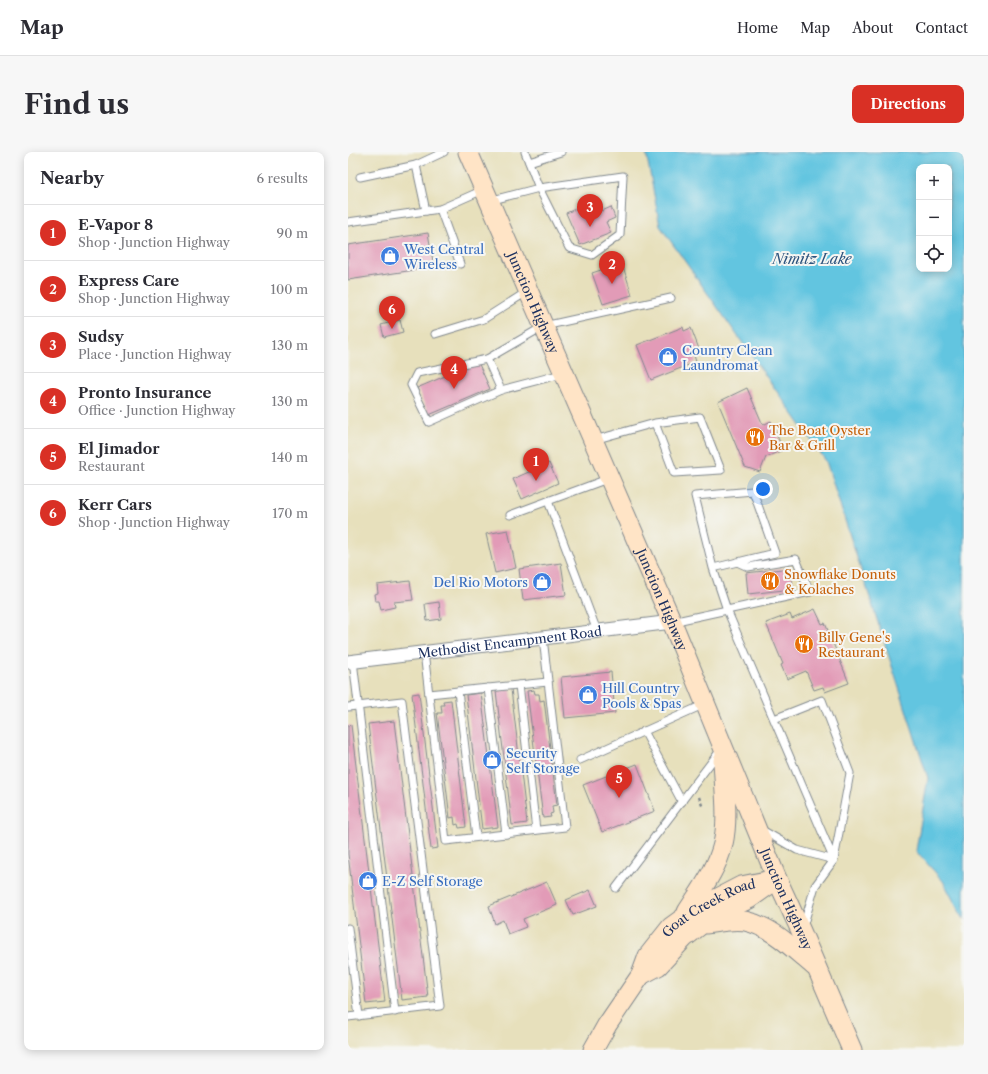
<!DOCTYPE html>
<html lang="en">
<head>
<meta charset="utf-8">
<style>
  body { margin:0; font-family:"Libre Caslon Text",serif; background:#f7f7f7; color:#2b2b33 }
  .controls { position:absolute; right:12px; top:12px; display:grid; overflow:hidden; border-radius:8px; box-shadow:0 2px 10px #0003 }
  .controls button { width:36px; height:36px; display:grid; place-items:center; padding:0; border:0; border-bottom:1px solid #e1e1e2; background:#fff; color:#2b2b33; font:20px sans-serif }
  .you { position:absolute; left:415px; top:337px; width:14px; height:14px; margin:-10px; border:3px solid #fff; border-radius:50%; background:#1a73e8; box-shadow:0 0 0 6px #1a73e833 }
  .badge { display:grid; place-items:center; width:26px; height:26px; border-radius:50%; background:#d93025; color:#fff; font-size:13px; font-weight:700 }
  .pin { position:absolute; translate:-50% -33px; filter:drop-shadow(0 1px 2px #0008) }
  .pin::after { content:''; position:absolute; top:21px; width:14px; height:12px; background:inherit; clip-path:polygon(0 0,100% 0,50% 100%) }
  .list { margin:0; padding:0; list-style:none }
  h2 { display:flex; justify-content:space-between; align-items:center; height:52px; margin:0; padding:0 16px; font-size:17px }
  h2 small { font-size:13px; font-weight:400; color:#7c7c81 }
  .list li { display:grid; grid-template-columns:26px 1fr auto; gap:12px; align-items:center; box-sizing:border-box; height:56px; padding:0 16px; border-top:1px solid #e1e1e2 }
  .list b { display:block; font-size:15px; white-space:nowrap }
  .list p { margin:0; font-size:13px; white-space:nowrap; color:#7c7c81 }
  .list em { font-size:13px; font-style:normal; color:#7c7c81 }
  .icon { flex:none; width:22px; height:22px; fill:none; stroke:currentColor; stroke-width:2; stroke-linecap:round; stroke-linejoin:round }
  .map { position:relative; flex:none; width:616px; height:898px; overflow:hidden; border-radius:8px }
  header { display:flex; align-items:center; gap:24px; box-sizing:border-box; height:56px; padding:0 20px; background:#fff; border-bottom:1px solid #e1e1e2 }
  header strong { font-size:19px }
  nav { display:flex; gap:22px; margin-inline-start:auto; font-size:14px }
  .intro { display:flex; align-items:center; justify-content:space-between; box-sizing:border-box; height:96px; padding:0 24px }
  h1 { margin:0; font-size:28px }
  .button { padding:10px 18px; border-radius:8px; background:#d93025; color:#fff; font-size:14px; font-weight:700 }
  main { display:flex; gap:24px; padding:0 24px }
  aside { flex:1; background:#fff; border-radius:8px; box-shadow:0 2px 10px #0003 }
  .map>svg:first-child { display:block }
</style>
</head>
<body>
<header>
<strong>Map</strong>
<nav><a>Home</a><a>Map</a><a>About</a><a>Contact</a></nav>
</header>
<div class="intro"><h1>Find us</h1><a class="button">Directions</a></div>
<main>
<aside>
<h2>Nearby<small>6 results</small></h2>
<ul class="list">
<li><span class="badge">1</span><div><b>E-Vapor 8</b><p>Shop · Junction Highway</p></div><em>90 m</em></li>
<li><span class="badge">2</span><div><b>Express Care</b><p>Shop · Junction Highway</p></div><em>100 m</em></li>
<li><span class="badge">3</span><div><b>Sudsy</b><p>Place · Junction Highway</p></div><em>130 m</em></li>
<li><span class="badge">4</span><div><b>Pronto Insurance</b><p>Office · Junction Highway</p></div><em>130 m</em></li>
<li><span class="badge">5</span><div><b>El Jimador</b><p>Restaurant</p></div><em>140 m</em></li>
<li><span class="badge">6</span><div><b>Kerr Cars</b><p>Shop · Junction Highway</p></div><em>170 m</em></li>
</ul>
</aside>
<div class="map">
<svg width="616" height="898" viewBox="0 0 616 898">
  <rect width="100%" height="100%" fill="#f6f6f2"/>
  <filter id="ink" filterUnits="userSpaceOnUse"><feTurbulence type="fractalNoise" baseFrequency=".025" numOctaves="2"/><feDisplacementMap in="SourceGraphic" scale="8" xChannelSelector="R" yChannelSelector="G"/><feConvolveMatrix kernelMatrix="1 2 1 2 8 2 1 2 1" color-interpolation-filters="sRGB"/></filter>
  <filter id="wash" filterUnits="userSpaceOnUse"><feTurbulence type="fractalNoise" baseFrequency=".012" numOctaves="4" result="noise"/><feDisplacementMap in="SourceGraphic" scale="16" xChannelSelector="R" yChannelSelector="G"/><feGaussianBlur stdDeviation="0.9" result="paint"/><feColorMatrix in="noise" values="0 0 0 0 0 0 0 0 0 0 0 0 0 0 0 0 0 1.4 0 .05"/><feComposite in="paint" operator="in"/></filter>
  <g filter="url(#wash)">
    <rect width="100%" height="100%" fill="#e7e0bc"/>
    <path fill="#62c5e0" stroke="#3e7a9f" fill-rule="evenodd" d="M298,0H616V768L595,729L568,699L580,626L478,309L312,74ZM571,15H601V117H571Z"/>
    <g id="blocks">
      <g fill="#e29bb7">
        <polygon points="249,48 254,59 263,55 267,66 258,70 263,81 232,93 218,61"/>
        <polygon points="80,81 86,115 0,128 0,93"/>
        <polygon points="274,111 284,143 255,152 244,121"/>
        <polygon points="52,168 55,180 36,185 33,173"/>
        <polygon points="335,175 336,179 343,176 351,197 345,200 348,210 303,228 289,193"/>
        <polygon points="130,210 142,237 81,263 69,236"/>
        <polygon points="399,236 415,273 423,269 435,298 418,305 412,320 397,315 370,250"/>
        <polygon points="201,311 210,331 174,347 165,327"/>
        <polygon points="160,378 168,416 147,421 138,382"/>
        <polygon points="213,411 218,443 175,448 171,417"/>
        <polygon points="443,416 445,437 400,442 398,421"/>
        <polygon points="62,429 65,448 46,450 47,455 33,458 31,449 27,449 26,442 30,441 29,433"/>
        <polygon points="91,450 93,467 79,469 77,452"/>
        <polygon points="467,457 474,472 477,471 501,531 477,540 475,535 466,538 458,519 439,527 433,513 435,512 418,471 442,462 444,467"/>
        <polygon points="263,520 267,561 217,566 213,525"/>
        <polygon points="163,537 179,671 164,673 148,539"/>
        <polygon points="186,538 187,542 191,542 192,549 196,548 209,653 204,654 205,661 202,662 203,665 195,666 179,539"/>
        <polygon points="71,541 90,696 83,697 64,542"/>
        <polygon points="133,541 150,675 134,677 118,543"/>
        <polygon points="103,548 118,675 111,676 110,672 107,673 106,665 102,666 89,561 94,561 93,553 96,553 95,549"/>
        <polygon points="46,569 80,845 54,848 20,572"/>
        <polygon points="3,573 37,850 18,852 0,702 0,574"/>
        <polygon points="289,612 307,659 254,680 235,633"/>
        <polygon points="199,730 209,753 175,767 178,775 160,782 155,768 147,772 141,754"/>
        <polygon points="242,738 249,754 225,763 218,748"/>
      </g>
    </g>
  </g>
  <g filter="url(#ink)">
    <use href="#blocks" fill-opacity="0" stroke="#81888d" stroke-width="1"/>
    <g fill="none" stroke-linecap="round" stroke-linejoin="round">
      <g stroke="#81888d" stroke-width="9">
        <g id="service">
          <polyline points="181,10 213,0"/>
          <polyline points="68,13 96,0"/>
          <polyline points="12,25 68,13 78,59"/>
          <polyline points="141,49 191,36 275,24 272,83 244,103 221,96 191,36 177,0"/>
          <polyline points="92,57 112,112"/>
          <polyline points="0,70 92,57 135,38"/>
          <polyline points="87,182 136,167 180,139"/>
          <polyline points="139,207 153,238"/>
          <polyline points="214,222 153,238 81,270 63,233 69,221 139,207 196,174 323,146"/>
          <polyline points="246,288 307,271 352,265 373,318 326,321 307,271"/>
          <polyline points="200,349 249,479"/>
          <polyline points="162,363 262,326"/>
          <polyline points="365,416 427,401 405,339 347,344 365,416 379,458 486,708 502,621 474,548 426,567"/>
          <polyline points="324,470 462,440 448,407 400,415 389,410"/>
          <polyline points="76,500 98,689 217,675 195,486"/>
          <polyline points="5,509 47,860"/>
          <polyline points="171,533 188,678"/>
          <polyline points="140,536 158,682"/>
          <polyline points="110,539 128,685"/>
          <polyline points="81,542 200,530"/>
          <polyline points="0,555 54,549 92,854 0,865"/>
          <polyline points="296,579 334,650"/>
          <polyline points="232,608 357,552"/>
          <polyline points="414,678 449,698 486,708 467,734 455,775"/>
          <polyline points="268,736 371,600"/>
          <polyline points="0,776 11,864"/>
        </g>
      </g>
      <g stroke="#81888d" stroke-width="15">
        <g id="minor">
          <path id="s1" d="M0,510L324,470"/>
        </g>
      </g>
      <g stroke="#81888d" stroke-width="21">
        <g id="secondary">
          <path id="s2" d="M120,0L324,470L429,727L453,779L504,898"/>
          <path d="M339,760C353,738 369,717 375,692C381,665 376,635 375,608"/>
          <path d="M359,772C371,770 385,767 397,769C425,775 445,797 466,814"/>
          <polyline points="293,823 310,814 336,786 354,772 369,762 401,747 425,730"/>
          <path id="s3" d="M245,898L259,873L293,823L300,804L323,775L345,759L393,734L429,727"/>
        </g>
      </g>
      <polyline stroke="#81888d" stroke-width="2.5" stroke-dasharray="3 3" stroke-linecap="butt" points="351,645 355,656"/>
      <use href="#service" stroke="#fff" stroke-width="7"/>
      <use href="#minor" stroke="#fff" stroke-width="13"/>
      <use href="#secondary" stroke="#ffe4c6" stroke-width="19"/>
    </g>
  </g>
  <defs>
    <g id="shop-disc" transform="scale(1)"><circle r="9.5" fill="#3f7fe0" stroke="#f6f6f2"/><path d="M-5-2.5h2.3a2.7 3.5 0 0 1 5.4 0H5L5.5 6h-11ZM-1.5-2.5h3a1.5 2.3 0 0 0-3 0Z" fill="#fff"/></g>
    <g id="restaurant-disc" transform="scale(1)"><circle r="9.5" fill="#e8710a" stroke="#f6f6f2"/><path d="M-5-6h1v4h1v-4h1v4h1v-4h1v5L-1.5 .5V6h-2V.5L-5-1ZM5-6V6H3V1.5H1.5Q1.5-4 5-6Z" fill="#fff"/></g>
  </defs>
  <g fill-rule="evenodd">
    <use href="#shop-disc" x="42" y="104"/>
    <use href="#shop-disc" x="320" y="205"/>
    <use href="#restaurant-disc" x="407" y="285"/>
    <use href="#restaurant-disc" x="422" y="429"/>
    <use href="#shop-disc" x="194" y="430"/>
    <use href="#restaurant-disc" x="456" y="492"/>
    <use href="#shop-disc" x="240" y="543"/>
    <use href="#shop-disc" x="144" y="608"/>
    <use href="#shop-disc" x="20" y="729"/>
  </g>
  <g text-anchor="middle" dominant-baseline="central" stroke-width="4" stroke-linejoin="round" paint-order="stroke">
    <g font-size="13" fill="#366cbe" stroke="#f6f6f2" text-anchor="start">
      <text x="56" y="97">West Central<tspan x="56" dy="15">Wireless</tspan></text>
      <text x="334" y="198">Country Clean<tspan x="334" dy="15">Laundromat</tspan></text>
      <text x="180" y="430" text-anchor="end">Del Rio Motors</text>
      <text x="254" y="536">Hill Country<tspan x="254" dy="15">Pools &amp; Spas</tspan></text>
      <text x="158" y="601">Security<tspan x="158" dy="15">Self Storage</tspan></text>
      <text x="34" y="729">E-Z Self Storage</text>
    </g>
    <g font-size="13" fill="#1b2f5e" stroke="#f6f6f2">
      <text stroke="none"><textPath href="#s2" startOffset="164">Junction Highway</textPath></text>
      <text stroke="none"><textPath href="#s2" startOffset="488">Junction Highway</textPath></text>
      <text stroke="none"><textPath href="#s1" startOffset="163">Methodist Encampment Road</textPath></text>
      <text stroke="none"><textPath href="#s2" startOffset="812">Junction Highway</textPath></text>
      <text stroke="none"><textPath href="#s3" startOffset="189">Goat Creek Road</textPath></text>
    </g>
    <g font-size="13" fill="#c56008" stroke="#f6f6f2" text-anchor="start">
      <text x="421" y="278">The Boat Oyster<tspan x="421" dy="15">Bar &amp; Grill</tspan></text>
      <text x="436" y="422">Snowflake Donuts<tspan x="436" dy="15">&amp; Kolaches</tspan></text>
      <text x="470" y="485">Billy Gene's<tspan x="470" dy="15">Restaurant</tspan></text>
    </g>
    <g font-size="14" font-style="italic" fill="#2d547e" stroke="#f6f6f2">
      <text x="464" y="107">Nimitz Lake</text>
    </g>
  </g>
</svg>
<div class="controls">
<button>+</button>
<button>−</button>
<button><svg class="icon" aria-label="locate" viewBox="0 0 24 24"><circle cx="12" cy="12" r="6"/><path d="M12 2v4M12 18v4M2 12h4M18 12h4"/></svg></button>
</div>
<div class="you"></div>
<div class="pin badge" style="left:188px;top:329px">1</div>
<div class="pin badge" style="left:264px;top:132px">2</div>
<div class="pin badge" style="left:242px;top:75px">3</div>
<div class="pin badge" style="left:106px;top:237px">4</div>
<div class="pin badge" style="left:271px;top:646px">5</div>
<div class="pin badge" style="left:44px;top:177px">6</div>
</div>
</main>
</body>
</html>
